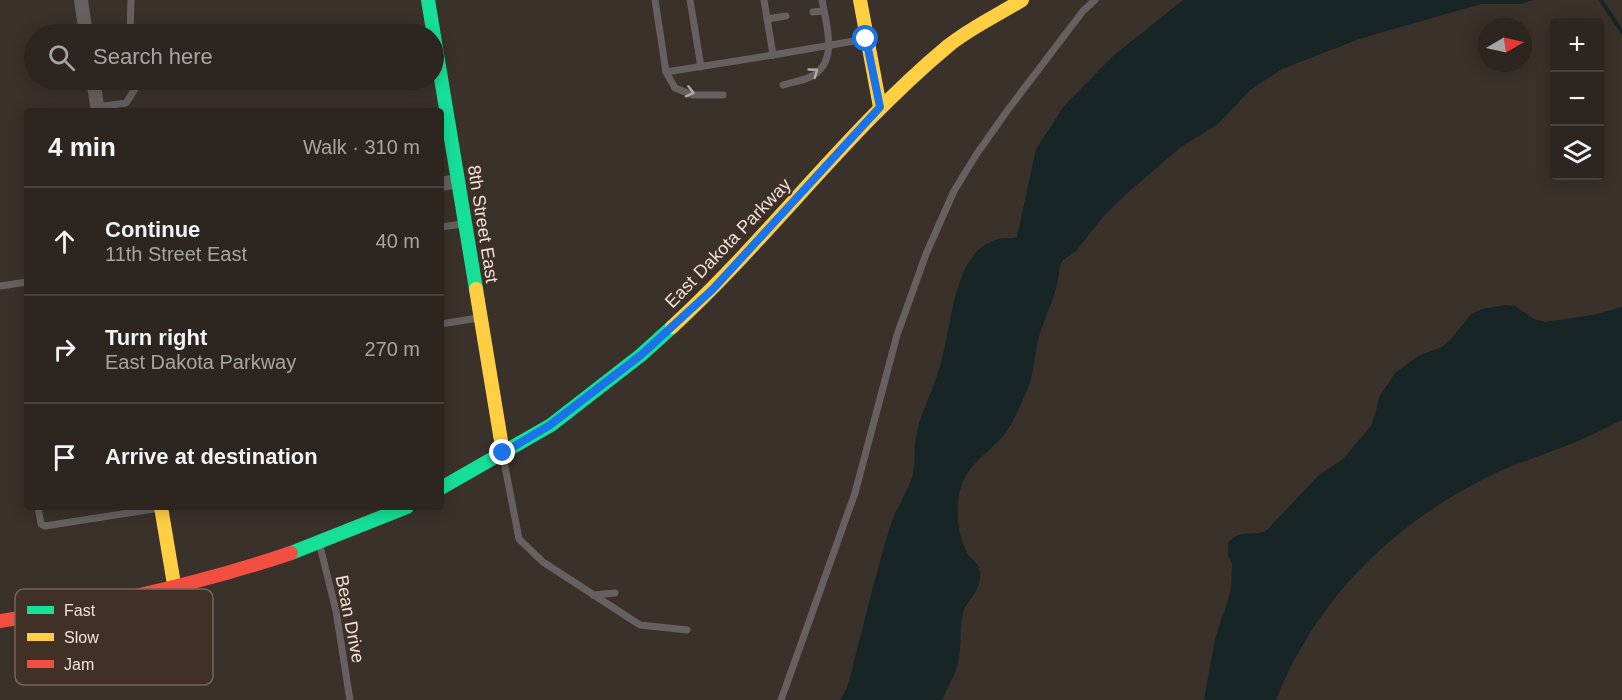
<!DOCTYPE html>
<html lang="en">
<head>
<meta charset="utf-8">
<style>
  body { margin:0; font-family:Arial,sans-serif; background:#342d29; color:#f1f3f6 }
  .controls { position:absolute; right:18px; top:18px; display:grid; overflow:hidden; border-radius:6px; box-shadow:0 3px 15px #0003 }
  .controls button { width:54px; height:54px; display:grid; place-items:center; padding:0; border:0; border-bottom:2px solid #48423e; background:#2c2520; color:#f1f3f6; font:30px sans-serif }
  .compass { position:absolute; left:1478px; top:18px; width:54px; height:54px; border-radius:50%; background:#2c2520; box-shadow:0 3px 15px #0003; rotate:81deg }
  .stop { position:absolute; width:18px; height:18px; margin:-14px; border:4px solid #1a73e8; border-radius:50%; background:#fff }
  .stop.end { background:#1a73e8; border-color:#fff; box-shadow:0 2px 6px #0008 }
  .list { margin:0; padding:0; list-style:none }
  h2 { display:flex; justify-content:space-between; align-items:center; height:78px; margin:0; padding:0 24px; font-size:26px }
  h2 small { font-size:20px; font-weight:400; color:#a6a5a5 }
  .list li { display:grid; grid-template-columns:39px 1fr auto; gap:18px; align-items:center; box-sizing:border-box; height:108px; padding:0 24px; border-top:2px solid #48423e }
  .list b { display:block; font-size:22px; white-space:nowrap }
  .list p { margin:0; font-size:20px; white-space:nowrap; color:#a6a5a5 }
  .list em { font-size:20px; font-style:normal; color:#a6a5a5 }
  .icon { flex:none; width:33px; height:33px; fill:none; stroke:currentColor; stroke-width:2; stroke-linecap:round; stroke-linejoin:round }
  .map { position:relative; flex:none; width:1622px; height:700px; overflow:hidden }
  .search { position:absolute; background:#2c2520; box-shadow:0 3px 15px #0003; left:24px; top:24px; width:420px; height:66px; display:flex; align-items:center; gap:15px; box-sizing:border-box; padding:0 21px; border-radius:33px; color:#a6a5a5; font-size:22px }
  .panel { position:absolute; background:#2c2520; box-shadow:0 3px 15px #0003; left:24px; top:108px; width:420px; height:402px; border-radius:6px }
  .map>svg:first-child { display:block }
</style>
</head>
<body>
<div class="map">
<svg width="1622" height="700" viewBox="0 0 1622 700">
  <rect width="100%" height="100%" fill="#3b312b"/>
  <g fill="#172526">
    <path d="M1183,0H1534L1520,4H1481L1362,38L1282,69L1250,90L1218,124L1181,147L1125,195L1102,218L1076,251L1063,260L1060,265C1058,293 1048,308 1040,334C1035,349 1035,364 1031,379C1029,388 1014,420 1009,428C995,450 969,461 961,487C955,507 957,536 968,554C972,561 979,562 980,572C981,595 966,597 962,617C960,630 961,644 959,658C957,672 948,687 942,700H840L847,688C862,633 874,578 891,524C896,509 906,494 912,478C916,463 913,448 917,433C921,411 933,391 939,369C950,336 952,283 973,256C979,247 993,239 1004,238C1009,238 1012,239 1017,237L1036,149L1064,106L1113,56Z"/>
    <path d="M1505,305L1515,306L1534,319L1545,322L1593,315L1622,307V420C1600,431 1578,442 1555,450C1537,457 1518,463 1500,471C1398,519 1318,594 1276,700H1204L1215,639L1231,590L1232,565L1228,554V543C1242,527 1253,538 1267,530L1319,475L1343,459L1371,426L1376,411L1379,397L1395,373L1418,356L1442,347L1451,339L1471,314L1482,309Z"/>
  </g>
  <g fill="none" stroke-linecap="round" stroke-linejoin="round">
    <polyline stroke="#172526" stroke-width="4" points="1601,0 1622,32"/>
    <g stroke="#666160" stroke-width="7">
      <polyline points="655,0 666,72 773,55"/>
      <polyline points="690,0 701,67"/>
      <polyline points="764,0 773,55 866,39"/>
      <polyline points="813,12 824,11"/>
      <polyline points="767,19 786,16"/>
      <polyline points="130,34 131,0"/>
      <polyline points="666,72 675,88 693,95 723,95"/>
      <path d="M783,85C792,82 802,81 810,77C840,62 826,25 822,0"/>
      <polyline points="97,107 126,103 135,89 134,80"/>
      <polyline points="441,227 462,224"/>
      <polyline points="0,286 27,282"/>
      <polyline points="441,324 478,318"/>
      <polyline points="503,456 519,539 543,562 640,625 687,630"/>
      <polyline points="38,507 41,524 45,526 160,508"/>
      <polyline points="320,546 336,611 350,700"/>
      <polyline points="593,595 615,593"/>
      <polyline points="781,700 855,493 897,335 926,254 954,191 976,155 1007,111 1083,11 1095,0"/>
    </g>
    <g stroke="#666160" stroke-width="14">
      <polyline points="81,0 86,34"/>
      <polyline points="93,80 98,111"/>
      <polyline points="441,184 458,181"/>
    </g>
    <g stroke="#16e098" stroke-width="14">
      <polyline points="428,0 476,289"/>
      <polyline points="441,488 551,425 641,355 672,327"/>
      <polyline points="291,553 407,507"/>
    </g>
    <g stroke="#ffcf43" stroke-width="14">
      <polyline points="860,0 880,107"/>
      <polyline points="476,289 503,453"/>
      <path d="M672,327C769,238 847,130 948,46C970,28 998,15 1022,0"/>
      <polyline points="161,507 175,590"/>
    </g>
    <path stroke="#f24e42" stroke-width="14" d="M0,621C99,606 196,585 291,553"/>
  </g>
  <defs><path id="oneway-chevron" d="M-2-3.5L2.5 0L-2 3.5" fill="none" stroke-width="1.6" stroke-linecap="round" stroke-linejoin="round" transform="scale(1.5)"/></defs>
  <g stroke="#b1a8a4">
    <use href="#oneway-chevron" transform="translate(814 72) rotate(-36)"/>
    <use href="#oneway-chevron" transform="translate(690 92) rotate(14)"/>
  </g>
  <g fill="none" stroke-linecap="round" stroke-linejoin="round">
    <polyline stroke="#1a73e8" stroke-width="8" points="503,453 550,425 641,355 713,289 880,107 866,39"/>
  </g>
  <g text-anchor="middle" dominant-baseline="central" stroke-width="4.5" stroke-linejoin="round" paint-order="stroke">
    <g font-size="18" fill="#eee3dc" stroke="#413025">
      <text transform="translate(483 224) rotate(81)">8th Street East</text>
      <text transform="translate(728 243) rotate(-46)">East Dakota Parkway</text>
      <text transform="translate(350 619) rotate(79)">Bean Drive</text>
    </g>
  </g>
  <rect x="15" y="589" width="198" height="96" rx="9" fill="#413025" stroke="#75665c" stroke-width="1.5"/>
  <rect x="27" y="606" width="27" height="8" fill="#16e098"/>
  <rect x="27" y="633" width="27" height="8" fill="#ffcf43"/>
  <rect x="27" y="660" width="27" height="8" fill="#f24e42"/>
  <g font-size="16" fill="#eee3dc">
    <text x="64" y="616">Fast</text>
    <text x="64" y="643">Slow</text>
    <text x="64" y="670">Jam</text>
  </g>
</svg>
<div class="controls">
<button>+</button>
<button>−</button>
<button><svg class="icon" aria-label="layers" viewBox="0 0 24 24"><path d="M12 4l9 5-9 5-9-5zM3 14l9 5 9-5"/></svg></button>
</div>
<svg class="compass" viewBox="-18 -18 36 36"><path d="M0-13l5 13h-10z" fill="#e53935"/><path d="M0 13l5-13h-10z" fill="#a6a5a5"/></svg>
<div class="stop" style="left:866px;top:39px"></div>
<div class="stop end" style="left:503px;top:453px"></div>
<div class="search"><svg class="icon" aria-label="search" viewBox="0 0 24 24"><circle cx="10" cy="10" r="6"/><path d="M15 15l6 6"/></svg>Search here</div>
<section class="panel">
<h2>4 min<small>Walk · 310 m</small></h2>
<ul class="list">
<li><svg class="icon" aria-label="ahead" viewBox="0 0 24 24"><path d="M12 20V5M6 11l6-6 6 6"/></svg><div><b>Continue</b><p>11th Street East</p></div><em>40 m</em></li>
<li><svg class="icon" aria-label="right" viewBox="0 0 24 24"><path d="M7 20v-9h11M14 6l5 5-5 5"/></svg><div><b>Turn right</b><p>East Dakota Parkway</p></div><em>270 m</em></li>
<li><svg class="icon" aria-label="arrive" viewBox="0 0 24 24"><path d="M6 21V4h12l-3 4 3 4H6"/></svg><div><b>Arrive at destination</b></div></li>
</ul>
</section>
</div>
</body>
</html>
